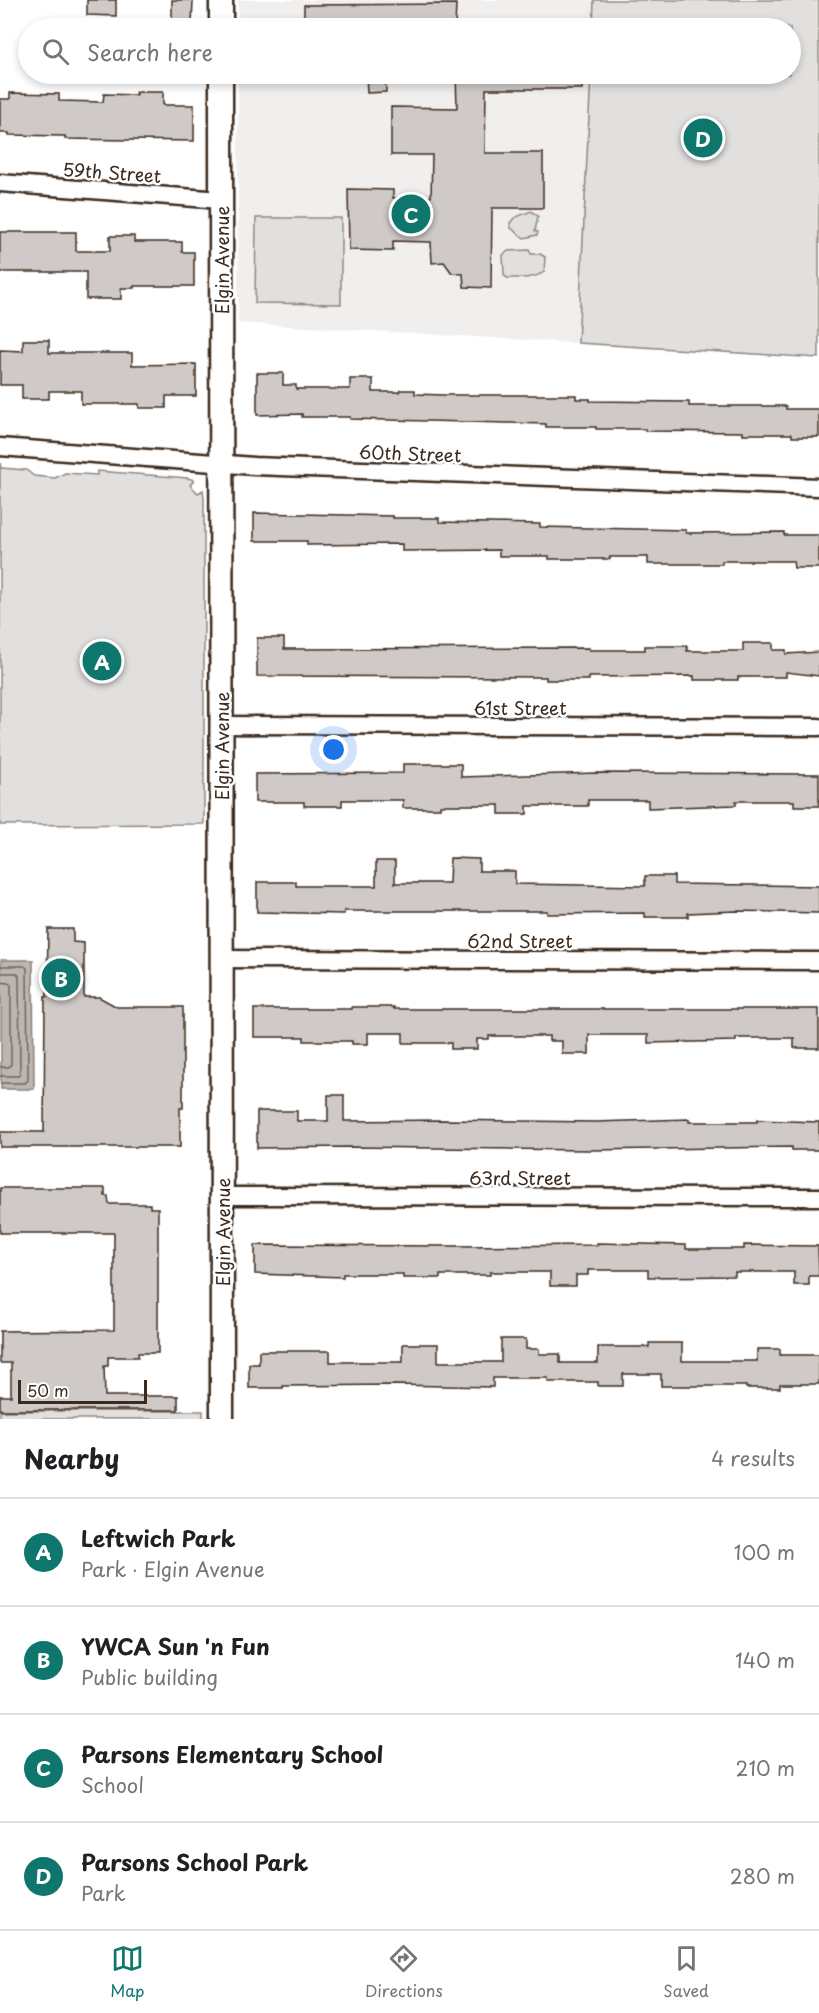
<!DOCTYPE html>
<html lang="en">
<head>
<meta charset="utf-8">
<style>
  body { margin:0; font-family:"Playpen Sans",sans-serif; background:#f6f6f6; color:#202124 }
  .scale { position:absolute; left:18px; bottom:15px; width:129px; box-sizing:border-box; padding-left:6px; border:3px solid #3b2a1e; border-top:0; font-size:16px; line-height:21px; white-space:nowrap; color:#3b2a1e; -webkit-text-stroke:4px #fff; paint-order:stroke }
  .you { position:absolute; left:334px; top:750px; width:21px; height:21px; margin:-15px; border:4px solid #fff; border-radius:50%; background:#1a73e8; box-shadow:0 0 0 9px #1a73e833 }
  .badge { display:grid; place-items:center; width:39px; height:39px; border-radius:50%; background:#0f766e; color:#fff; font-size:20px; font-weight:700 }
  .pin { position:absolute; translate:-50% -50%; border:3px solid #fff; box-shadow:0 2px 6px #0006 }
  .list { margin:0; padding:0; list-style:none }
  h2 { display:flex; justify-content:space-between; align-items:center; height:78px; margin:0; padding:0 24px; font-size:26px }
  h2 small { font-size:20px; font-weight:400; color:#757577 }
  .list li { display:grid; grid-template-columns:39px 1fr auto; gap:18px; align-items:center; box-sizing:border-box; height:108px; padding:0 24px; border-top:2px solid #e0e0e0 }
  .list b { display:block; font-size:22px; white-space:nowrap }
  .list p { margin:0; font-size:20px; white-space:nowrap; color:#757577 }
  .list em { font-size:20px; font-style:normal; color:#757577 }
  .icon { flex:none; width:33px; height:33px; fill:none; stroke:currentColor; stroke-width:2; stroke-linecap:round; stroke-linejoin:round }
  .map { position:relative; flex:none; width:819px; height:1419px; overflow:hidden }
  .search { position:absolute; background:#fff; box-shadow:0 3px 9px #0003; left:18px; right:18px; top:18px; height:66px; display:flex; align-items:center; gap:15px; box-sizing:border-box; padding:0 21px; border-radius:33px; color:#757577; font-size:22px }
  .sheet { height:510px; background:#fff }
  nav { display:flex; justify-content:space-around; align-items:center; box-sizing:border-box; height:84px; border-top:2px solid #e0e0e0; background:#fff; font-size:16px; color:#757577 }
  nav a { display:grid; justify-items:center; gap:3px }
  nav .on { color:#0f766e }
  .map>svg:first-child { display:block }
</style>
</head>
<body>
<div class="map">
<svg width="819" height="1419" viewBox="0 0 819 1419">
  <rect width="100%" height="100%" fill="#fff"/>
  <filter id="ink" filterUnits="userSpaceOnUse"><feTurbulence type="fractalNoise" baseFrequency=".0167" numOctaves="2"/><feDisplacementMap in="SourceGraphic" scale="12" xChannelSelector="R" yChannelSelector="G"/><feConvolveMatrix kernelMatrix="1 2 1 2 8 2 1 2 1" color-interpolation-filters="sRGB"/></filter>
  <g filter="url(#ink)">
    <g fill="#f1efee">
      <polygon points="238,0 594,0 593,28 238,28"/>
      <polygon points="238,74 591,74 578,343 238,323"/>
    </g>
    <g fill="#e2e0de" stroke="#8e857e" stroke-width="1.5">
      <polygon points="594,0 819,0 819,358 578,343 591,74 790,74 790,28 593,28"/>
      <polygon points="531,211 538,216 535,231 538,232 537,235 524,238 511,228 510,223 514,218"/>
      <polygon points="256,218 341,218 341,304 255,303"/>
      <path d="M529,250L531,254H540L545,257L544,272C534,279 520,278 507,278L504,275L503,255L508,251Z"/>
      <polygon points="0,463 1,468 26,470 34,476 55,478 65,473 97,475 97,471 188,478 194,480 190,485 198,493 203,490 204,498 204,824 0,825"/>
      <rect x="0" y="1411" width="203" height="8"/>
    </g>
    <polygon fill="#bcb6b3" stroke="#887e77" stroke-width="1.5" points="1,960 33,960 34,1089 1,1089"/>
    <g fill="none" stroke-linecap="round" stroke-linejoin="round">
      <g stroke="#6f625a" stroke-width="1.5">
        <polyline points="0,966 24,966 27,968 28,1080 25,1083 0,1083"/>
        <polyline points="0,973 17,973 19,976 20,1073 18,1076 0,1076"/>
        <polyline points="0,982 8,983 11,985 11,1064 9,1067 0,1067"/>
      </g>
    </g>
    <g fill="#cfcac7" stroke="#3b2a1e" stroke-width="1.5">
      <polygon points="87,0 116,0 116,16 87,15"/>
      <polygon points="172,0 193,0 192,24 172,24"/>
      <polygon points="456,4 455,28 304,28 304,5"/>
      <polygon points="366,74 385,74 386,92 367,93"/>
      <polygon points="456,74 582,74 582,89 486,89 485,153 543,153 543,208 492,208 491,288 464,287 463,274 452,273 444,262 432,263 431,242 393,241 393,251 349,250 348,189 393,190 393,198 431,197 432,155 391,155 391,107 457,108"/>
      <polygon points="136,92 163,92 163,105 194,105 194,141 65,139 65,136 9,135 9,133 0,133 0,99 10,99 10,93 59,94 59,101 103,102 104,94 136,95"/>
      <polygon points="0,232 76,232 76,251 110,251 110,236 134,236 134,242 182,242 182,252 194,252 194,286 134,286 134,288 121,288 121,299 86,299 86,272 0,272"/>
      <polygon points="23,340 49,340 49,353 132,353 132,365 196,364 196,396 166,396 166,408 139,408 139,404 81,404 81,391 49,391 49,399 22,399 22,385 0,385 0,350 23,351"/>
      <polygon points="257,373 283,373 283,385 296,385 296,389 350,389 350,379 373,379 373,392 400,392 400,390 415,390 415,394 443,395 576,395 576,399 590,399 590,401 689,402 689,406 786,406 786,409 819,409 819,437 792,437 792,434 743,434 743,432 645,431 645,429 596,429 596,427 546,427 546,424 350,419 350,417 302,417 302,414 257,415"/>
      <polygon points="254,513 393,516 393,518 439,518 439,522 540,524 540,527 686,530 686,533 784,532 784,535 819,535 819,568 794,568 793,561 722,561 722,564 648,564 648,557 610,557 610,559 549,559 549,556 499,556 499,550 402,551 402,544 307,545 307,541 254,541"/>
      <polygon points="257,638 284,638 284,649 589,648 589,650 645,650 645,646 687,646 687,651 743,651 743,643 773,643 773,650 786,650 786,654 819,652 819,676 786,672 786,677 738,677 738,680 694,680 694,676 589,677 589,680 546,680 546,677 257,676"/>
      <polygon points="403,764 461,764 461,777 597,773 819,774 819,806 794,806 794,801 736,801 736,805 648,808 648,800 588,800 588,806 527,806 527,814 499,814 499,805 440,805 440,808 403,808 403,800 342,800 342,806 304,806 304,802 255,802 255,774 403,773"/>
      <polygon points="450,858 479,859 479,871 515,871 515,884 645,886 645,876 674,876 674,884 819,886 819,913 736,911 688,913 688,917 645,917 645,913 547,914 547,911 344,911 344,914 257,912 257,882 296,882 296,886 376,886 376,861 395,861 395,883 449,883"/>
      <polygon points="48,929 73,929 73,942 84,943 84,997 99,997 117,1007 183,1007 183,1108 180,1108 180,1147 0,1147 0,1132 44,1132 45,997 47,997"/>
      <polygon points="352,1007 394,1007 394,1009 819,1009 819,1048 794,1048 794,1038 736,1038 736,1041 648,1043 648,1035 589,1035 589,1054 562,1054 562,1041 549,1041 549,1036 489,1036 489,1039 477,1039 477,1049 451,1049 451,1043 403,1043 403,1033 368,1033 368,1044 352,1044 352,1041 304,1041 304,1037 254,1037 254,1009 352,1009"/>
      <polygon points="328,1095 344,1095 344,1121 443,1120 596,1122 689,1119 689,1122 757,1122 757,1120 819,1122 819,1150 792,1150 792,1147 590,1150 351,1147 257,1148 257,1111 297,1111 297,1121 328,1121"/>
      <polygon points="0,1188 105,1188 105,1196 108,1196 109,1204 150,1204 150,1208 158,1208 158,1353 138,1353 138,1357 108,1357 108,1366 104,1366 105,1396 178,1396 178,1410 0,1410 0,1396 11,1396 11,1363 0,1363 0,1331 114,1330 114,1233 0,1233"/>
      <polygon points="597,1243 686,1245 686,1249 744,1249 744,1245 818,1246 819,1276 809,1276 809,1285 794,1285 794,1272 735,1272 735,1276 648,1277 648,1270 588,1270 588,1275 576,1275 576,1286 550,1286 550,1272 490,1272 490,1275 440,1275 440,1278 403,1278 403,1274 343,1274 343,1277 255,1274 255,1245 451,1246 597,1245"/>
      <polygon points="501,1339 526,1339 526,1349 539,1349 539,1354 560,1354 560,1363 598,1363 598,1347 649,1347 649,1343 682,1343 682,1361 757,1361 757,1349 780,1349 780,1355 819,1355 819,1384 780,1384 780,1388 746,1388 746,1386 661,1386 661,1374 623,1374 623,1386 598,1386 598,1382 548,1382 548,1378 493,1378 493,1387 394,1385 283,1386 283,1388 249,1388 249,1364 259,1364 259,1351 330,1351 330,1362 403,1362 403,1344 438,1344 438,1362 501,1362"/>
    </g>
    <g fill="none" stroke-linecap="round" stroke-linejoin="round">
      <g stroke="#3b2a1e" stroke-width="21">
        <g id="street">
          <polyline points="0,183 221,200"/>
          <polyline points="0,447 254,466 819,487"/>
          <polyline points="221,725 819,727"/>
          <polyline points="222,959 819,961"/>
          <polyline points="222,1196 819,1197"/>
        </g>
      </g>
      <g stroke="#3b2a1e" stroke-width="27">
        <g id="secondary">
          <polyline points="221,0 221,28"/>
          <polyline points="221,74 222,1419"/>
        </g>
      </g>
      <use href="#street" stroke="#fff" stroke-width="16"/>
      <use href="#secondary" stroke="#fff" stroke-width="22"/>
    </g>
  </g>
  <g text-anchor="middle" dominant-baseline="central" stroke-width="5" stroke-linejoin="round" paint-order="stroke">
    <g font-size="18" fill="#3b2a1e" stroke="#fff">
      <text transform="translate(112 172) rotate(4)">59th Street</text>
      <text transform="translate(221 260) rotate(-90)">Elgin Avenue</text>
      <text transform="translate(410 453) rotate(2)">60th Street</text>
      <text x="520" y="707">61st Street</text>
      <text transform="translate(221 746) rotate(-90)">Elgin Avenue</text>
      <text x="520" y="940">62nd Street</text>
      <text x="520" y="1177">63rd Street</text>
      <text transform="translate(222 1232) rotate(-90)">Elgin Avenue</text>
    </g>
  </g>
</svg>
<div class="scale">50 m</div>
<div class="you"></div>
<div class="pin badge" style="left:102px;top:661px">A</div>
<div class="pin badge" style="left:61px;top:978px">B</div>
<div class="pin badge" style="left:411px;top:214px">C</div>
<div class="pin badge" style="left:703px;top:138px">D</div>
<div class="search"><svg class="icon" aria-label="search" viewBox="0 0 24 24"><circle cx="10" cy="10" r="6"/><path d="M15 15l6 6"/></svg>Search here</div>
</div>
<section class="sheet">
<h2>Nearby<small>4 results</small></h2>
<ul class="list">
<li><span class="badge">A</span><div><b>Leftwich Park</b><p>Park · Elgin Avenue</p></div><em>100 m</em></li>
<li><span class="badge">B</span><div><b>YWCA Sun 'n Fun</b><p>Public building</p></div><em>140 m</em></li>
<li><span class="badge">C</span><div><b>Parsons Elementary School</b><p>School</p></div><em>210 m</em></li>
<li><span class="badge">D</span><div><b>Parsons School Park</b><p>Park</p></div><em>280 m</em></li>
</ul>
</section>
<nav>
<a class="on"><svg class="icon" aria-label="map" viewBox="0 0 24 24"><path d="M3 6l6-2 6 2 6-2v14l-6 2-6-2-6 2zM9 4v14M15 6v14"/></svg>Map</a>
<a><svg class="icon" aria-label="directions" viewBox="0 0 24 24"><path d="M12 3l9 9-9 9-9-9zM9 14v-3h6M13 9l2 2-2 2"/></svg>Directions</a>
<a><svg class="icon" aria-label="saved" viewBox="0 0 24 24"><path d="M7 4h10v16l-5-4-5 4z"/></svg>Saved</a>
</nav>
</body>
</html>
